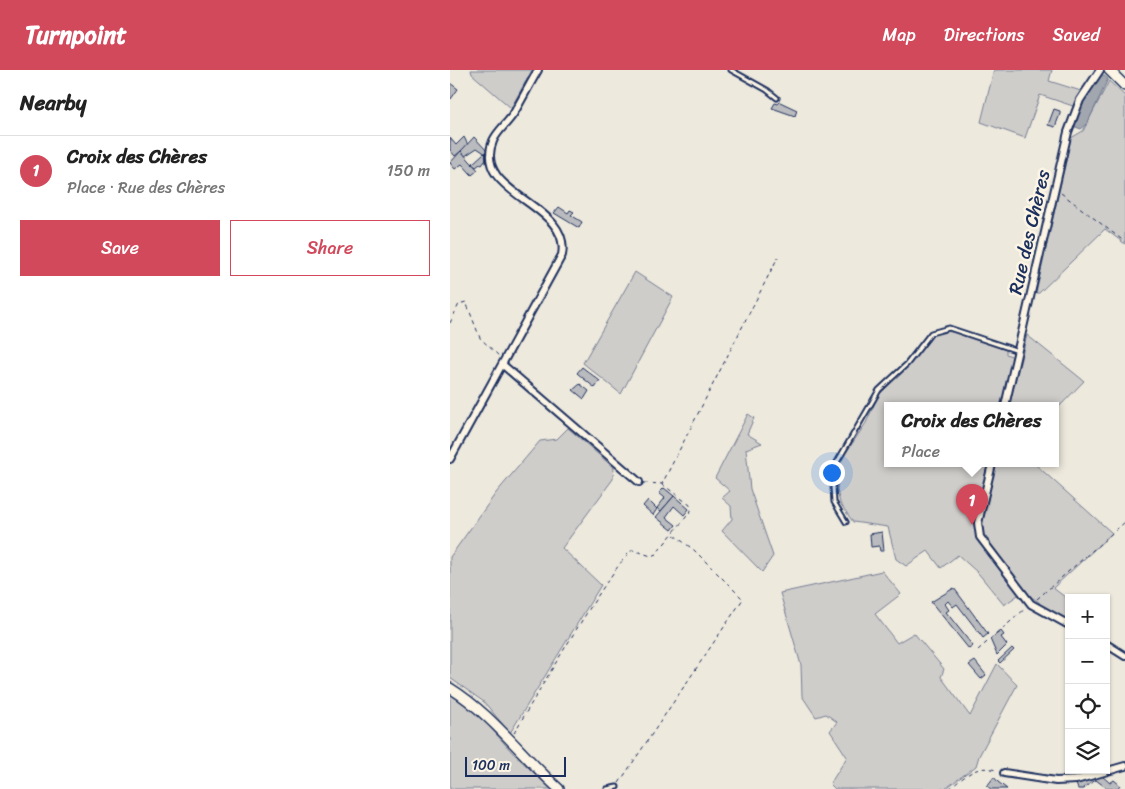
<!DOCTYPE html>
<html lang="en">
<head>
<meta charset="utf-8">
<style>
  body { margin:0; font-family:Sriracha,sans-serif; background:#f6f6f6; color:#222 }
  .controls { position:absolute; right:15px; bottom:15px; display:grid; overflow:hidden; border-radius:0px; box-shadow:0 1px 4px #0004 }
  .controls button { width:45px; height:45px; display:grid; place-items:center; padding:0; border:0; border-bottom:1px solid #e0e0e0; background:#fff; color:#222; font:25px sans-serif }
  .scale { position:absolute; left:15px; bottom:12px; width:101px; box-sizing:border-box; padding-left:5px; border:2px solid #1b2f5e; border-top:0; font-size:14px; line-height:18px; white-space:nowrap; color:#1b2f5e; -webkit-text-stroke:4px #fcf5e5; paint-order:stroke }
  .you { position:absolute; left:381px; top:402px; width:18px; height:18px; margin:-12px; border:4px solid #fff; border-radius:50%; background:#1a73e8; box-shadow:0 0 0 8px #1a73e833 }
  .badge { display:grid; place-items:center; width:32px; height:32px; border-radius:50%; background:#d1495b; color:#fff; font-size:16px; font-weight:700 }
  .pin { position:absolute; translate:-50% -41px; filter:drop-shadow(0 1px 2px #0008) }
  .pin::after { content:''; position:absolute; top:26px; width:18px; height:15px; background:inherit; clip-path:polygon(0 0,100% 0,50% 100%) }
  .popup { position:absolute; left:434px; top:332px; width:175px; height:65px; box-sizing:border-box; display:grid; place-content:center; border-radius:0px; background:#fff; filter:drop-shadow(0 1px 4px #0005); font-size:16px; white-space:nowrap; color:#767676 }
  .popup b { font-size:19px; color:#222 }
  .popup::after { content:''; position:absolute; left:50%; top:100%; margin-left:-10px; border:10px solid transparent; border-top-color:#fff }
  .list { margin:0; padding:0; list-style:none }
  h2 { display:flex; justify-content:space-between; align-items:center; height:65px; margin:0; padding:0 20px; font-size:21px }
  h2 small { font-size:16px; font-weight:400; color:#767676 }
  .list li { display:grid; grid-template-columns:32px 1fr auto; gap:15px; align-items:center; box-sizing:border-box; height:70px; padding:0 20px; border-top:1px solid #e0e0e0 }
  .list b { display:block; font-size:19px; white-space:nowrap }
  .list p { margin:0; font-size:16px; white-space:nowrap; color:#767676 }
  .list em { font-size:16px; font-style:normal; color:#767676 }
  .actions { display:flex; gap:10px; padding:15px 20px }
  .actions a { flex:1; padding:11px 0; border:1px solid #d1495b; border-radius:0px; text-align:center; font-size:18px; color:#d1495b }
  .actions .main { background:#d1495b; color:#fff }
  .icon { flex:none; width:28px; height:28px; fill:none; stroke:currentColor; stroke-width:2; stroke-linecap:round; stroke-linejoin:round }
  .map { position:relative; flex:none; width:675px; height:719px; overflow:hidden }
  header { display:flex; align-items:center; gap:30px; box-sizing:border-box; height:70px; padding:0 25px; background:#d1495b; color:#fff }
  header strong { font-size:24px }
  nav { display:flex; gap:28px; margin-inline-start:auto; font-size:18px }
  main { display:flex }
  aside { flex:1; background:#fff }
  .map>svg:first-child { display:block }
</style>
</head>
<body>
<header>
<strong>Turnpoint</strong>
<nav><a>Map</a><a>Directions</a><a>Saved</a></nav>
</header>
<main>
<aside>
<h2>Nearby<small></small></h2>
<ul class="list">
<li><span class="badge">1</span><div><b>Croix des Chères</b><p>Place · Rue des Chères</p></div><em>150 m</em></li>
</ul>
<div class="actions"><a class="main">Save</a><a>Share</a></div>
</aside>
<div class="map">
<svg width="675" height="719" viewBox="0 0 675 719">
  <rect width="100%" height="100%" fill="#eee9dd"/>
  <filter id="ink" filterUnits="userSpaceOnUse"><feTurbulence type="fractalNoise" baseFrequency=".02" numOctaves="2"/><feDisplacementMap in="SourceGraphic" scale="10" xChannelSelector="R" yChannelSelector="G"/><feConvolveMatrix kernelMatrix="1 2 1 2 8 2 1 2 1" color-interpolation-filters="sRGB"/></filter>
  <g filter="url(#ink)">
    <g fill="#cfcdca" stroke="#757e94">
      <polygon points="21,0 82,0 61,38 22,4"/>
      <polygon points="544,0 602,0 599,11 631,21 623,36 590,25 575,68 531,52"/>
      <polygon points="659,11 675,26 675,174 655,159 589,223 586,223 621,68 633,61"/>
      <polygon points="185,202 223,227 171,324 133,293"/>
      <polygon points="493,261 503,262 556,280 556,284 564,287 552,336 438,336 438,394 538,394 524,453 525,461 571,523 554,535 528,503 508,485 491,498 478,481 456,496 446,489 438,457 403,452 390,433 387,420 391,390 416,353 428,326 459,295 478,270 484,264"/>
      <polygon points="577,265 634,311 606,340 606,336 559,336"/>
      <polygon points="298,344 304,348 297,364 312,373 296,379 300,419 323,486 312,502 272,461 282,449 281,436 272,428 280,421 265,408"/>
      <polygon points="118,358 164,398 163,409 112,478 151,515 60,663 34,632 0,608 0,487 46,423 90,371 107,369"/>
      <polygon points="546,394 585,394 662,463 603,518 619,530 619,552 591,538 589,532 580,526 532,466 533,450"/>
      <polygon points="432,501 451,524 425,544 447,573 464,563 494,599 491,607 520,646 547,594 567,615 529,686 526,696 495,719 385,719 380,714 397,687 380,661 387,652 376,644 366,647 352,626 351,595 330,523"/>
      <polygon points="0,623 31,647 62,682 101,719 0,719"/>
    </g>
    <polygon fill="#a2a7af" stroke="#6c778f" points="650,4 652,4 658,9 637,54 631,59 623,56 635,28"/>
    <g fill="#babbbe" stroke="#1b2f5e">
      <polygon points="0,13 8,19 1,29 0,28"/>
      <polygon points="330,32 347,40 345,46 322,38 325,33 328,34"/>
      <polygon points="604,39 610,41 610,44 605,57 598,55"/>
      <polygon points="14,67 18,75 5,86 0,80 0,68 6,75"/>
      <polygon points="24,67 38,82 36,84 27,78 15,86 11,81"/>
      <polygon points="11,81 28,100 22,105 12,94 5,99 0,93"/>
      <polygon points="34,83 38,87 32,95 30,94 26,97 22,94"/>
      <polygon points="109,137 118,143 120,140 124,142 121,145 132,152 129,158 104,143"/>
      <polygon points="132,297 150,311 145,318 127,303"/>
      <polygon points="130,314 139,321 134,329 123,320"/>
      <polygon points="214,418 224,426 211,441 207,438 215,428 209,423"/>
      <polygon points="224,426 239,439 234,445 224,436 216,447 226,455 222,460 206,447"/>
      <polygon points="198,430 207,439 203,445 193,436"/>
      <polygon points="432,462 434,481 430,481 429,476 421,477 420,464"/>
      <polygon points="504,518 538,564 533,568 507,534 503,537 498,531 495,534 499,540 496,542 523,576 519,579 481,532"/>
      <polygon points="551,561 554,565 551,567 557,575 547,585 540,569"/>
      <polygon points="562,578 564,580 550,593 548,591"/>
      <polygon points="525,591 536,605 531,609 519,595"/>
      <polygon points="652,706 660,713 664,710 670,715 667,719 658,719 646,710 633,718 634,719 628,719 626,714"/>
      <polygon points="544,707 548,712 557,719 541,719 537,716"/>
    </g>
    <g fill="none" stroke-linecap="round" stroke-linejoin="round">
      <g stroke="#1b2f5e" stroke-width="7">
        <g id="lane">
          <polyline points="281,0 317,20 327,28"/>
          <polyline points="396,452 384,432 383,417 386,394 429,320 457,294 481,263 499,258 568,281"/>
          <polyline points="157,719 167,717"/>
        </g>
      </g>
      <g stroke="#1b2f5e" stroke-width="10">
        <g id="street">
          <polyline points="53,295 189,412"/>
          <polyline points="555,336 618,62 630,30 650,0"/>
          <path d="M0,389L112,185C122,133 21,125 43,71C47,61 58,53 64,43C72,29 80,14 88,0"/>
          <polyline points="542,394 528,453 530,467 581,534 619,555"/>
          <polyline points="656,574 675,586"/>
          <polyline points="554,703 606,711 626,710 675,696"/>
        </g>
      </g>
      <g stroke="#1b2f5e" stroke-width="12">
        <g id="secondary">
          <polyline points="659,0 675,16"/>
          <path d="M0,618C42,644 72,686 109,719"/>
        </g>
      </g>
      <g stroke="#1b2f5e" stroke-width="1" stroke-dasharray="4 4" stroke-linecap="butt">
        <polyline points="611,123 675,172"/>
        <polyline points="0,253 9,234 16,232 30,268 50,287"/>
        <polyline points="194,413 212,414 328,187"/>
        <polyline points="587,529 675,452"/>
        <polyline points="528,580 576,538"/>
        <path d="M64,663C78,639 169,484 183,480L201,486L206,484L241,441L240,435L212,414"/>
        <polyline points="169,713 293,529 244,480 224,465"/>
        <path d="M499,719C515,707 527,692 548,701"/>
      </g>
      <use href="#lane" stroke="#fcf5e5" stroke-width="3"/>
      <use href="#street" stroke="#fcf5e5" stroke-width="6"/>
      <use href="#secondary" stroke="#fcf5e5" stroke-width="9"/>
    </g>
  </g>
  <g text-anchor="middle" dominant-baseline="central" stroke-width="5" stroke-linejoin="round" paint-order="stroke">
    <g font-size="19" fill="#1b2f5e" stroke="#fcf5e5">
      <text transform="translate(579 162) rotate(-77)">Rue des Chères</text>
    </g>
  </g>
</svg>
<div class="controls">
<button>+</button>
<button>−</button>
<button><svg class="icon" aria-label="locate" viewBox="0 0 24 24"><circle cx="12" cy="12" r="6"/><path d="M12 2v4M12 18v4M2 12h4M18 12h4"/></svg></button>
<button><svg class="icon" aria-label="layers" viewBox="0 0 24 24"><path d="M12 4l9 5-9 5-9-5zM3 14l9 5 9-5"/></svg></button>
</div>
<div class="scale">100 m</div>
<div class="you"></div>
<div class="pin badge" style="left:522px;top:455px">1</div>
<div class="popup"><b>Croix des Chères</b>Place</div>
</div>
</main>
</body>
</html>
